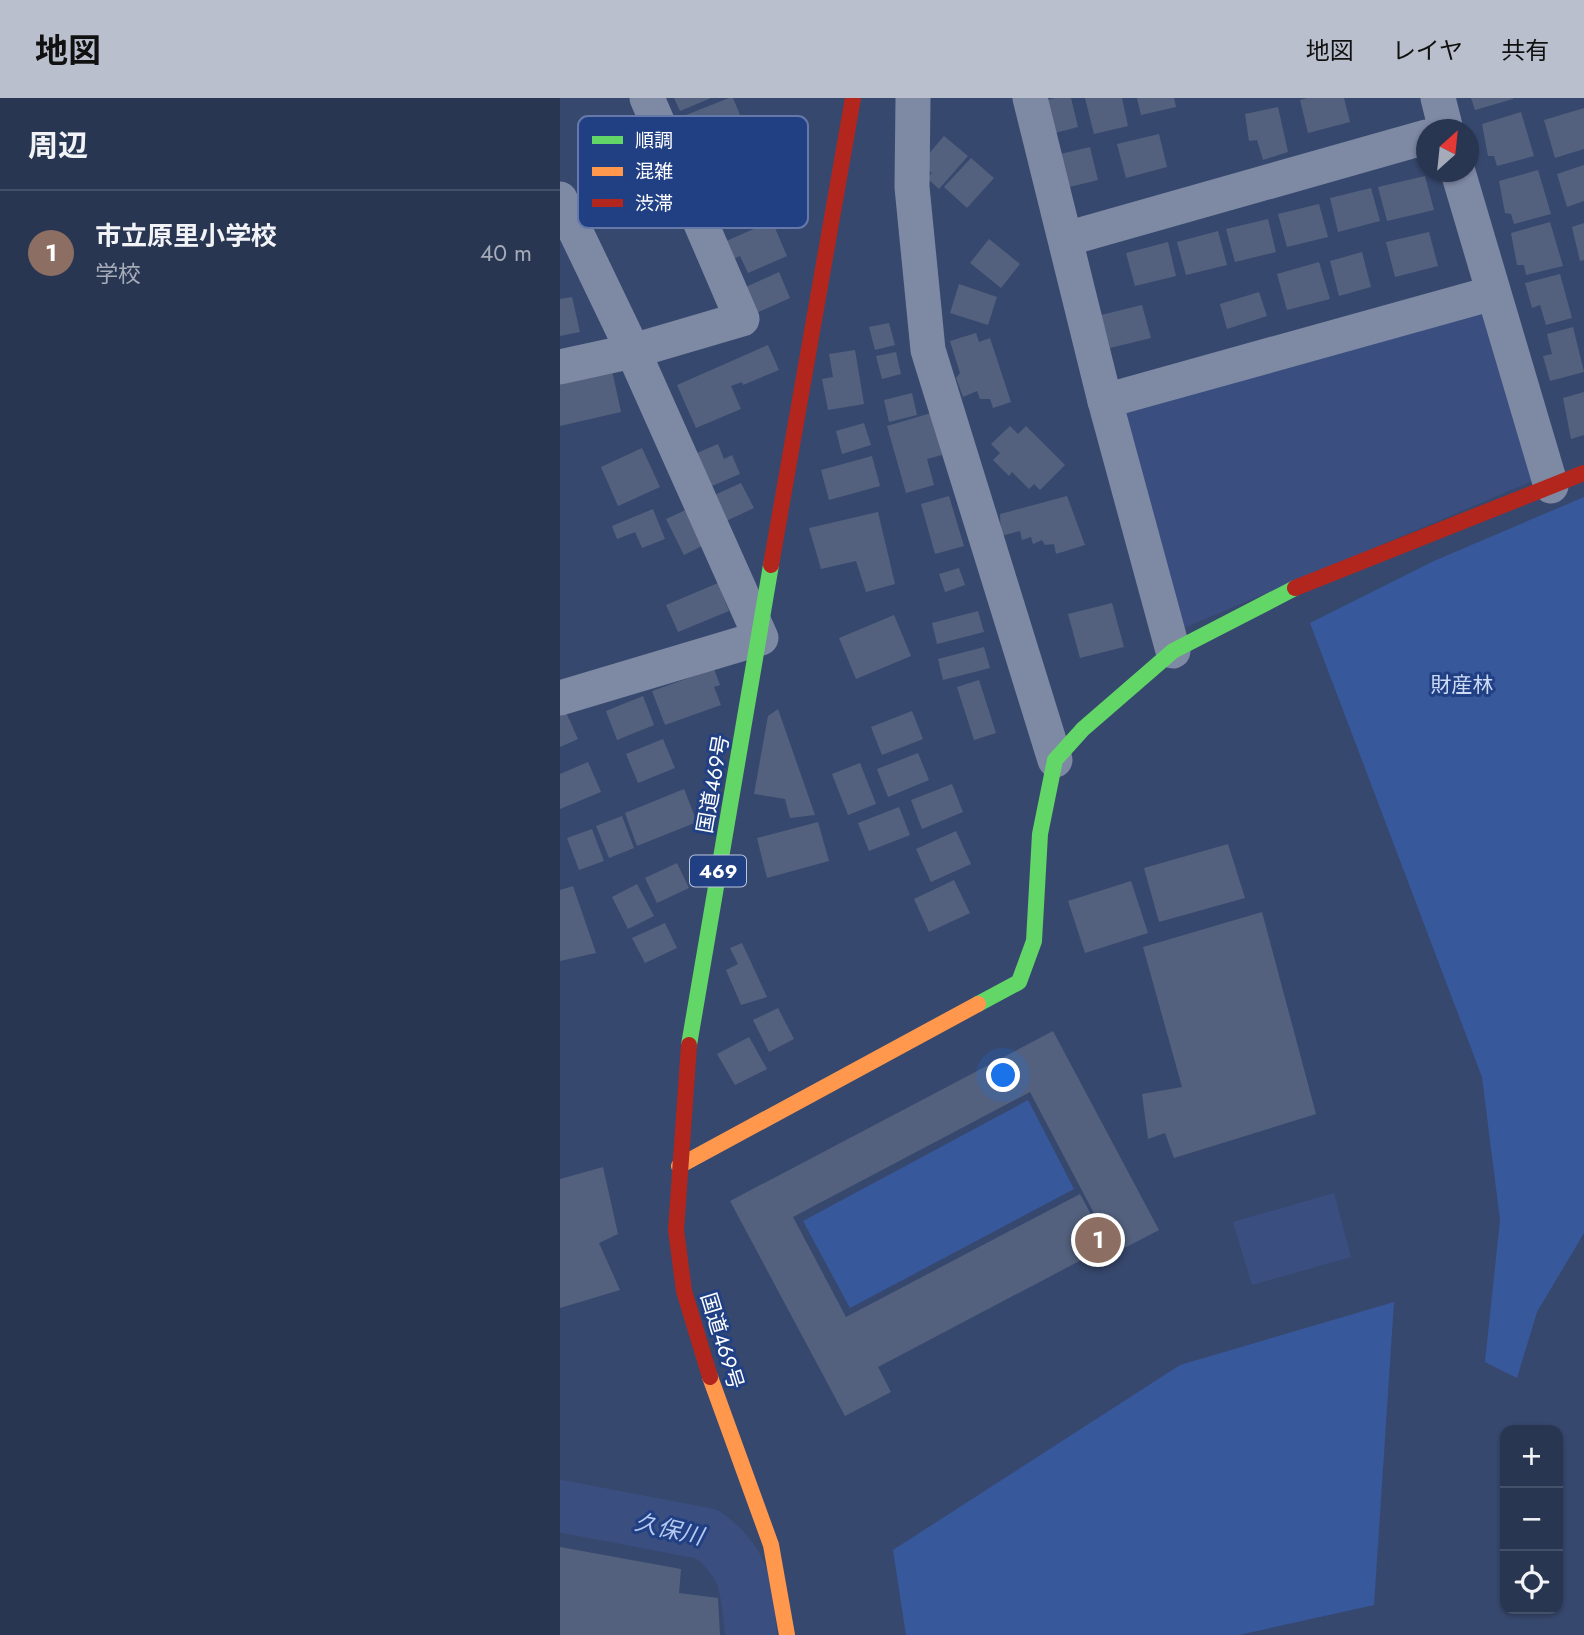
<!DOCTYPE html>
<html lang="ja">
<head>
<meta charset="utf-8">
<style>
  body { margin:0; font-family:Jost,"Noto Sans JP",sans-serif; background:#313e59; color:#f1f3f6 }
  .controls { position:absolute; right:21px; bottom:21px; display:grid; overflow:hidden; border-radius:14px; box-shadow:0 2px 5px #0004 }
  .controls button { width:63px; height:63px; display:grid; place-items:center; padding:0; border:0; border-bottom:2px solid #455069; background:#293652; color:#f1f3f6; font:35px sans-serif }
  .compass { position:absolute; left:856px; top:21px; width:63px; height:63px; border-radius:50%; background:#293652; box-shadow:0 2px 5px #0004; rotate:27deg }
  .you { position:absolute; left:444px; top:978px; width:24px; height:24px; margin:-18px; border:5px solid #fff; border-radius:50%; background:#1a73e8; box-shadow:0 0 0 10px #1a73e833 }
  .badge { display:grid; place-items:center; width:46px; height:46px; border-radius:50%; background:#b9bfcc; color:#fff; font-size:23px; font-weight:700 }
  .pin { position:absolute; translate:-50% -50%; border:4px solid #fff; box-shadow:0 2px 7px #0006 }
  .list { margin:0; padding:0; list-style:none }
  h2 { display:flex; justify-content:space-between; align-items:center; height:91px; margin:0; padding:0 28px; font-size:30px }
  h2 small { font-size:23px; font-weight:400; color:#a5abb8 }
  .list li { display:grid; grid-template-columns:46px 1fr auto; gap:21px; align-items:center; box-sizing:border-box; height:126px; padding:0 28px; border-top:2px solid #455069 }
  .list b { display:block; font-size:26px; white-space:nowrap }
  .list p { margin:0; font-size:23px; white-space:nowrap; color:#a5abb8 }
  .list em { font-size:23px; font-style:normal; color:#a5abb8 }
  .icon { flex:none; width:38px; height:38px; fill:none; stroke:currentColor; stroke-width:2; stroke-linecap:round; stroke-linejoin:round }
  .map { position:relative; flex:none; width:1024px; height:1537px; overflow:hidden }
  header { display:flex; align-items:center; gap:42px; box-sizing:border-box; height:98px; padding:0 35px; background:#b9bfcc; color:#111 }
  header strong { font-size:33px }
  nav { display:flex; gap:38px; margin-inline-start:auto; font-size:24px }
  main { display:flex }
  aside { flex:1; background:#293652 }
  .map>svg:first-child { display:block }
</style>
</head>
<body>
<header>
<strong>地図</strong>
<nav><a>地図</a><a>レイヤ</a><a>共有</a></nav>
</header>
<main>
<aside>
<h2>周辺<small></small></h2>
<ul class="list">
<li><span class="badge" style="background:#8d6e63">1</span><div><b>市立原里小学校</b><p>学校</p></div><em>40 m</em></li>
</ul>
</aside>
<div class="map">
<svg width="1024" height="1537" viewBox="0 0 1024 1537">
  <rect width="100%" height="100%" fill="#37486e"/>
  <g fill="#38589c">
    <polygon points="1024,399 1024,1135 977,1214 957,1280 925,1264 940,1122 922,979 750,525 874,463"/>
    <polygon points="468,1002 514,1091 290,1210 243,1123"/>
    <polygon points="834,1204 814,1507 679,1537 346,1537 333,1452 620,1267"/>
  </g>
  <g fill="#3a4f80">
    <polygon points="926,206 975,382 619,532 559,308"/>
    <polygon points="774,1095 791,1159 692,1187 673,1124"/>
  </g>
  <g fill="none" stroke-linecap="round" stroke-linejoin="round">
    <path stroke="#3a4f80" stroke-width="52" d="M0,1408L147,1436C188,1467 186,1490 191,1537"/>
  </g>
  <g fill="#53617e">
    <polygon points="114,0 151,0 120,13"/>
    <polygon points="169,0 173,0 183,24 131,44 121,19"/>
    <polygon points="495,0 511,0 518,29 491,36 483,3"/>
    <polygon points="525,0 562,0 568,28 534,36"/>
    <polygon points="577,0 614,0 616,9 581,17"/>
    <polygon points="747,0 784,0 790,24 748,35 740,2"/>
    <polygon points="911,0 953,0 953,1 915,12"/>
    <polygon points="718,9 728,54 703,62 697,42 689,43 685,16"/>
    <polygon points="1024,10 1024,51 995,60 984,22"/>
    <polygon points="961,14 974,58 937,68 934,58 928,58 922,26"/>
    <polygon points="599,36 607,69 566,80 557,46"/>
    <polygon points="384,38 408,58 379,91 367,80 372,75 360,66"/>
    <polygon points="530,49 538,82 497,92 488,59"/>
    <polygon points="411,60 434,80 407,110 384,89"/>
    <polygon points="1024,67 1024,103 1007,109 997,76"/>
    <polygon points="218,69 236,107 185,131 171,102 181,97 178,89"/>
    <polygon points="978,72 991,116 954,126 951,116 945,115 939,83"/>
    <polygon points="865,78 874,112 827,123 818,89"/>
    <polygon points="811,90 820,123 778,134 770,100"/>
    <polygon points="759,106 768,139 727,149 718,116"/>
    <polygon points="708,121 716,154 675,164 666,131"/>
    <polygon points="212,123 227,158 188,175 180,158 171,162 164,144"/>
    <polygon points="990,124 1003,168 966,177 964,167 957,167 951,135"/>
    <polygon points="1024,125 1024,162 1020,163 1012,129"/>
    <polygon points="658,133 667,167 626,177 617,144"/>
    <polygon points="869,134 878,168 835,179 826,144"/>
    <polygon points="429,141 460,166 441,190 410,165"/>
    <polygon points="608,144 616,178 575,188 566,155"/>
    <polygon points="802,154 811,189 779,198 770,163"/>
    <polygon points="759,164 770,201 727,212 717,176"/>
    <polygon points="219,174 230,200 194,216 179,192"/>
    <polygon points="1000,176 1012,220 986,227 980,207 972,210 965,185"/>
    <polygon points="399,186 437,199 428,227 390,215"/>
    <polygon points="699,194 707,218 667,231 660,206"/>
    <polygon points="12,199 20,234 0,238 0,201"/>
    <polygon points="582,207 591,240 550,250 541,217"/>
    <polygon points="329,225 335,247 315,252 309,229"/>
    <polygon points="1013,229 1024,274 990,283 983,258 992,256 987,236"/>
    <polygon points="416,235 419,244 430,240 451,304 433,310 430,301 420,301 417,293 403,299 396,280 400,275 390,243"/>
    <polygon points="208,247 219,272 183,287 182,284 171,288 181,311 136,330 117,287"/>
    <polygon points="295,252 304,306 268,312 262,281 273,279 269,256"/>
    <polygon points="336,254 341,276 322,281 316,258"/>
    <polygon points="51,268 61,314 0,328 0,279"/>
    <polygon points="1024,294 1024,337 1011,341 1003,300"/>
    <polygon points="352,295 357,317 329,324 324,302"/>
    <polygon points="371,315 382,357 367,361 374,387 346,395 327,328"/>
    <polygon points="304,325 311,347 282,356 276,333"/>
    <polygon points="450,328 458,336 466,328 505,367 480,392 474,386 469,391 452,374 449,378 433,362 440,355 431,346"/>
    <polygon points="158,346 164,361 172,357 180,376 145,391 130,358"/>
    <polygon points="82,350 100,389 58,408 41,369"/>
    <polygon points="312,358 320,388 269,402 261,372"/>
    <polygon points="181,385 194,410 162,425 150,399"/>
    <polygon points="389,398 404,448 375,456 361,406"/>
    <polygon points="507,398 525,447 496,456 494,446 485,447 482,442 473,446 471,439 462,442 460,433 441,438 440,416"/>
    <polygon points="132,409 150,444 124,457 106,421"/>
    <polygon points="93,411 105,441 82,450 75,434 57,441 52,428"/>
    <polygon points="318,414 335,486 306,494 296,463 261,471 249,430"/>
    <polygon points="399,470 405,487 385,494 379,476"/>
    <polygon points="158,485 169,513 118,534 106,507"/>
    <polygon points="552,505 564,549 520,560 508,516"/>
    <polygon points="418,513 424,534 377,546 372,525"/>
    <polygon points="334,517 351,558 296,581 279,540"/>
    <polygon points="424,549 430,570 383,582 378,561"/>
    <polygon points="154,571 160,587 154,589 161,607 105,627 92,593"/>
    <polygon points="419,582 436,635 414,642 397,589"/>
    <polygon points="83,598 94,627 57,642 46,613"/>
    <polygon points="218,611 255,717 230,720 225,701 194,696 208,618"/>
    <polygon points="5,612 18,641 0,649 0,614"/>
    <polygon points="352,613 363,641 322,657 311,629"/>
    <polygon points="103,641 115,670 78,685 66,656"/>
    <polygon points="358,655 369,682 328,699 317,671"/>
    <polygon points="28,664 41,694 0,711 0,676"/>
    <polygon points="300,665 316,706 288,717 272,676"/>
    <polygon points="392,686 403,714 362,731 351,702"/>
    <polygon points="124,691 137,724 77,748 65,715"/>
    <polygon points="339,709 350,737 309,753 298,725"/>
    <polygon points="62,718 74,750 49,760 36,728"/>
    <polygon points="258,724 269,763 207,780 197,740"/>
    <polygon points="32,731 44,763 19,772 7,740"/>
    <polygon points="396,733 411,766 371,784 356,751"/>
    <polygon points="668,746 685,800 599,824 584,770"/>
    <polygon points="117,765 129,790 97,805 85,780"/>
    <polygon points="394,782 410,815 369,834 354,801"/>
    <polygon points="571,783 588,835 525,855 508,803"/>
    <polygon points="77,786 94,818 68,831 52,799"/>
    <polygon points="13,788 36,855 0,863 0,792"/>
    <polygon points="702,814 756,1016 614,1060 605,1035 588,1041 582,996 622,989 583,849"/>
    <polygon points="105,825 117,850 85,865 72,840"/>
    <polygon points="182,845 207,899 181,907 166,872 178,866 170,850"/>
    <polygon points="218,910 234,941 209,954 193,922"/>
    <polygon points="493,933 599,1132 555,1155 470,994 233,1119 286,1219 520,1096 548,1148 318,1269 331,1294 285,1318 170,1103"/>
    <polygon points="189,939 207,971 175,987 157,956"/>
    <polygon points="43,1069 58,1136 39,1145 60,1192 0,1210 0,1081"/>
    <polygon points="0,1449 121,1471 119,1495 158,1500 160,1537 0,1537"/>
  </g>
  <g fill="none" stroke-linecap="round" stroke-linejoin="round">
    <g stroke="#7e89a4" stroke-width="35">
      <polyline points="353,0 352,89 368,252 495,662"/>
      <polyline points="470,0 545,303 613,553"/>
      <polyline points="878,0 886,32"/>
      <polyline points="898,74 991,388"/>
      <polyline points="0,101 73,253 201,540 0,600"/>
      <polyline points="506,141 866,39"/>
      <polyline points="0,269 73,253 182,221 87,0"/>
      <polyline points="545,303 933,195"/>
    </g>
    <g stroke="#63d668" stroke-width="16">
      <polyline points="418,906 459,884 474,843 480,736 495,662 523,631 613,553 735,490"/>
      <polyline points="129,947 211,467"/>
    </g>
    <g stroke="#ff974d" stroke-width="16">
      <polyline points="119,1068 418,906"/>
      <polyline points="150,1279 211,1447 227,1537"/>
    </g>
    <g stroke="#b3261e" stroke-width="16">
      <polyline points="211,467 293,0"/>
      <polyline points="735,490 1024,375"/>
      <polyline points="129,947 116,1132 124,1193 150,1279"/>
    </g>
  </g>
  <g text-anchor="middle" dominant-baseline="central" stroke-width="6" stroke-linejoin="round" paint-order="stroke">
    <rect fill="#214084" stroke="#bcc6da" stroke-width="2" x="130" y="757.5" width="56" height="31" rx="5"/>
    <g font-size="19" font-weight="bold" fill="#fff">
      <text x="158" y="773">469</text>
    </g>
    <g font-size="21" fill="#cddbf7" stroke="#214084">
      <text x="902" y="587">財産林</text>
    </g>
    <g font-size="21" fill="#fff" stroke="#214084">
      <text transform="translate(153 686) rotate(-80)">国道469号</text>
      <text transform="translate(162 1243) rotate(73)">国道469号</text>
    </g>
    <g font-size="23" font-style="italic" fill="#b5c8f0" stroke="#214084">
      <text transform="translate(109 1431) rotate(13)">久保川</text>
    </g>
  </g>
  <rect x="18" y="18" width="230" height="112" rx="10" fill="#214084" stroke="#6479a9" stroke-width="2"/>
  <rect x="32" y="38" width="31" height="8" fill="#63d668"/>
  <rect x="32" y="69" width="31" height="9" fill="#ff974d"/>
  <rect x="32" y="101" width="31" height="8" fill="#b3261e"/>
  <g font-size="19" fill="#fff">
    <text x="75" y="49">順調</text>
    <text x="75" y="80">混雑</text>
    <text x="75" y="112">渋滞</text>
  </g>
</svg>
<div class="controls">
<button>+</button>
<button>−</button>
<button><svg class="icon" aria-label="locate" viewBox="0 0 24 24"><circle cx="12" cy="12" r="6"/><path d="M12 2v4M12 18v4M2 12h4M18 12h4"/></svg></button>
</div>
<svg class="compass" viewBox="-18 -18 36 36"><path d="M0-13l5 13h-10z" fill="#e53935"/><path d="M0 13l5-13h-10z" fill="#a5abb8"/></svg>
<div class="you"></div>
<div class="pin badge" style="left:538px;top:1142px;background:#8d6e63">1</div>
</div>
</main>
</body>
</html>
